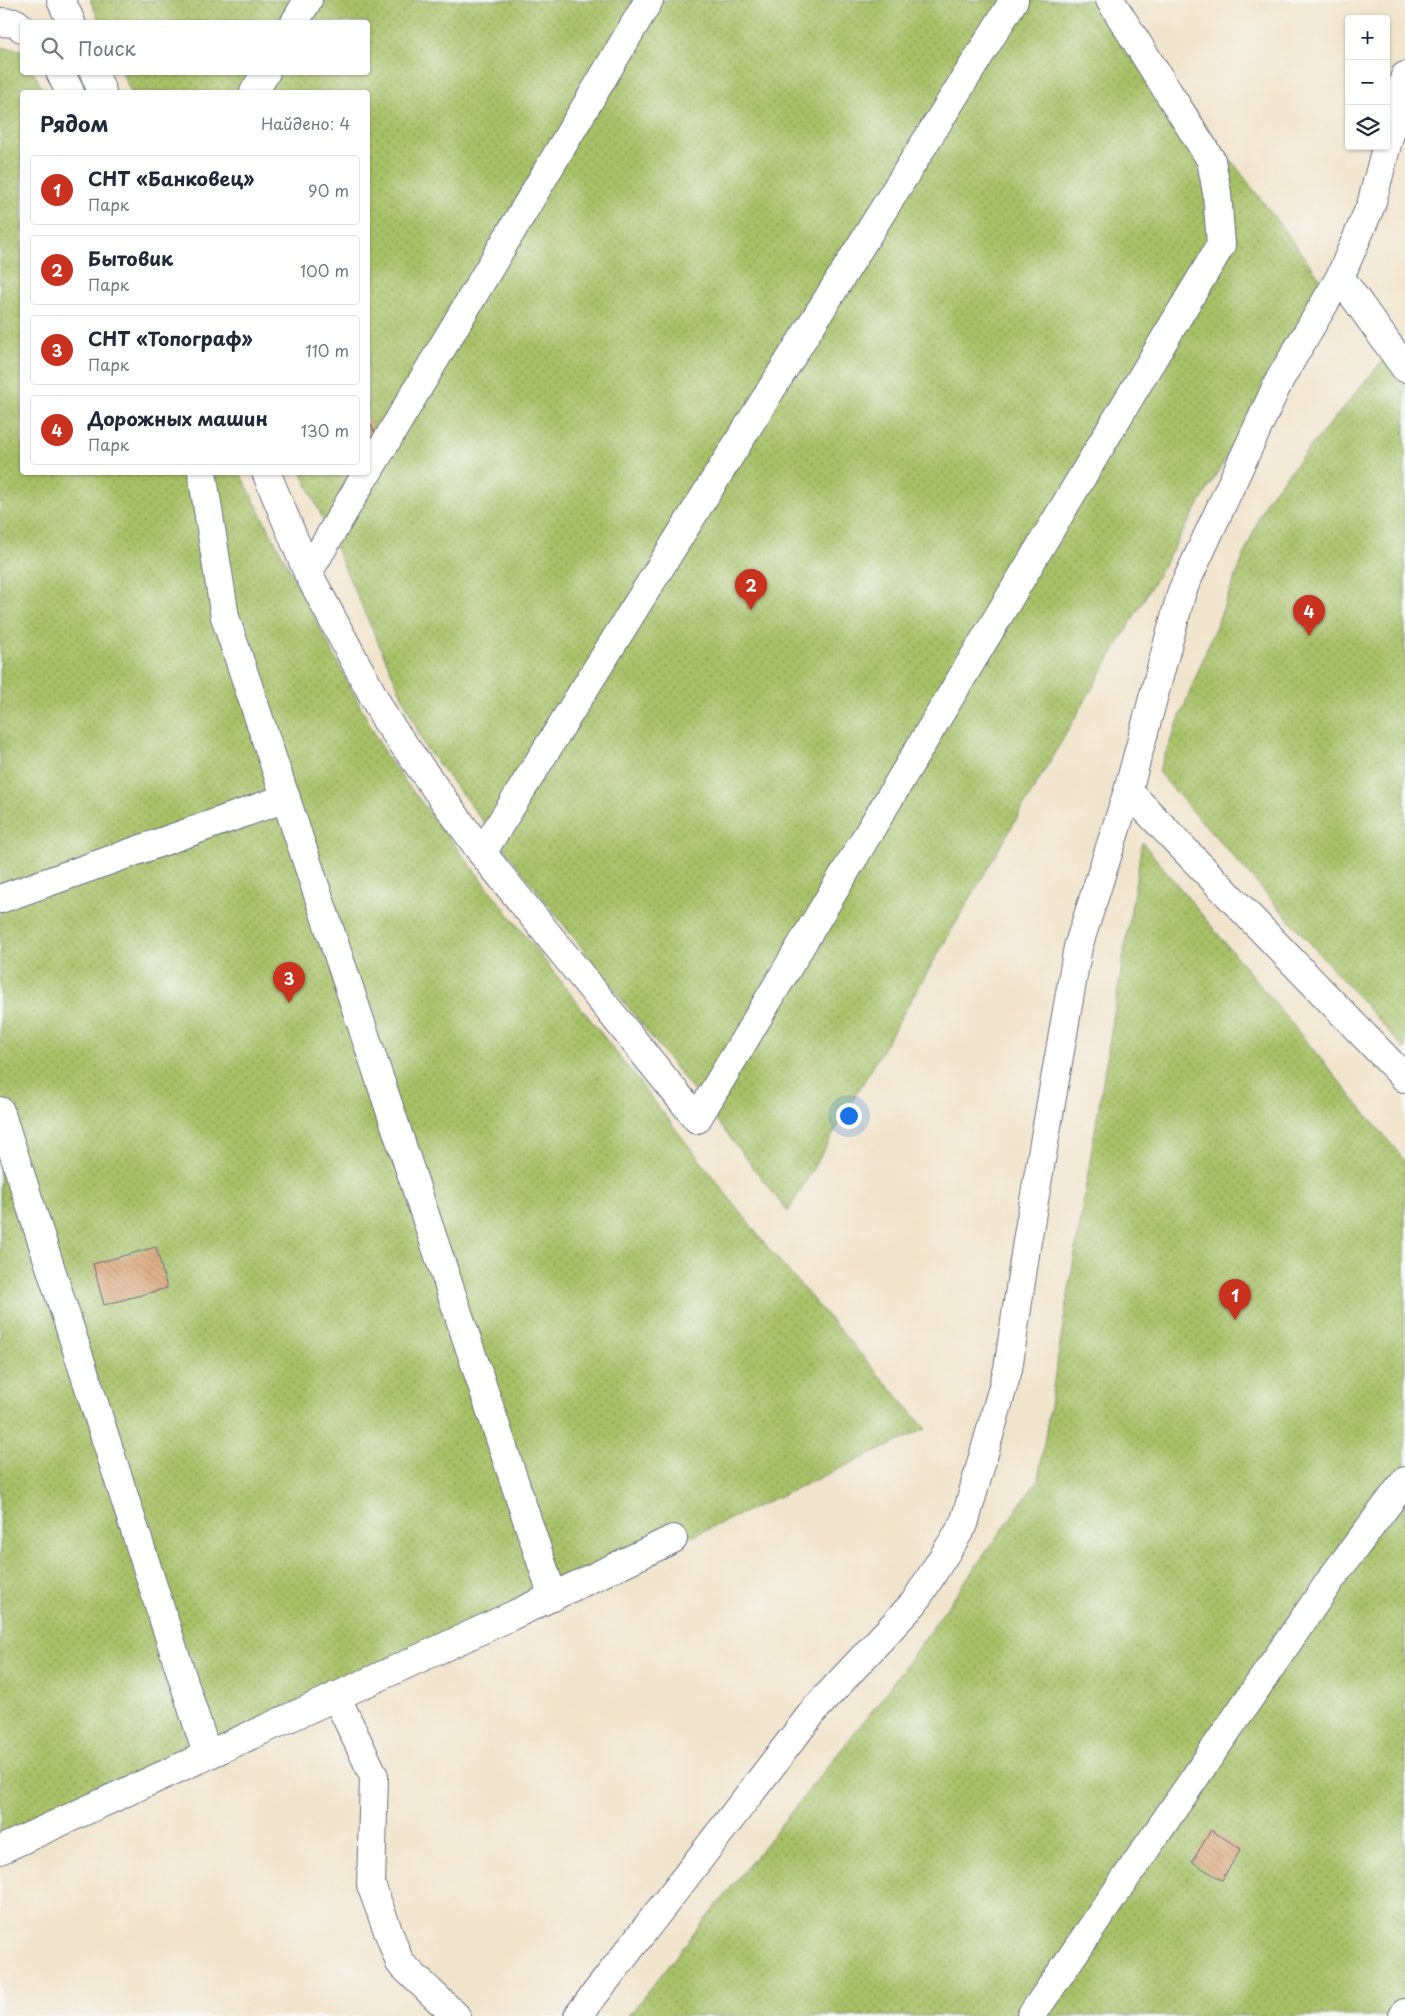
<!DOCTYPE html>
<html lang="ru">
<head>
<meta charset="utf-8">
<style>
  body { margin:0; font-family:"Playpen Sans",sans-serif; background:#f2f2f3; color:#1f2937 }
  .controls { position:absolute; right:15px; top:15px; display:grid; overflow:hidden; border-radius:5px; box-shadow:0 1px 4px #0004 }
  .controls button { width:45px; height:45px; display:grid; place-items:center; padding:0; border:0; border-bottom:1px solid #e0e1e3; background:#fff; color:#1f2937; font:25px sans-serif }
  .you { position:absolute; left:848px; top:1115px; width:18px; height:18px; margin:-12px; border:4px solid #fff; border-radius:50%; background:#1a73e8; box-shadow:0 0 0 8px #1a73e833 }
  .badge { display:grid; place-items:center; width:32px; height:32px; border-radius:50%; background:#c8321e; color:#fff; font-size:16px; font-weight:700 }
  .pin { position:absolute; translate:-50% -41px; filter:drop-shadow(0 1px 2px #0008) }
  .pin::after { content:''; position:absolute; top:26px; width:18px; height:15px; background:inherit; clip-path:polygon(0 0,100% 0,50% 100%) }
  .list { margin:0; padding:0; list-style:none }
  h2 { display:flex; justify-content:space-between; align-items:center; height:65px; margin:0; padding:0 20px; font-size:21px }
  h2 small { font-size:16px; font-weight:400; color:#747a83 }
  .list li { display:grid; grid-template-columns:32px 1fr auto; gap:15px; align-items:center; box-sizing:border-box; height:70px; margin:0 10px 10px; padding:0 10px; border:1px solid #e0e1e3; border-radius:5px }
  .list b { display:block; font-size:19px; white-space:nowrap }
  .list p { margin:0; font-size:16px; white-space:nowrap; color:#747a83 }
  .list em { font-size:16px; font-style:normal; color:#747a83 }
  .icon { flex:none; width:28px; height:28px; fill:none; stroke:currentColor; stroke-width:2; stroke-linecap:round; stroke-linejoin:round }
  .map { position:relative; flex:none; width:1405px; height:2016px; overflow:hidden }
  .search { position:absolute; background:#fff; box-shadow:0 1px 4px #0004; left:20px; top:20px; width:350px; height:55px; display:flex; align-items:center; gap:12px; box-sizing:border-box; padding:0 18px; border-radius:5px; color:#747a83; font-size:19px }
  .panel { position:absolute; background:#fff; box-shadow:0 1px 4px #0004; left:20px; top:90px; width:350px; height:385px; border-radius:5px }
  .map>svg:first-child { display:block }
</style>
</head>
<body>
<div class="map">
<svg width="1405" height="2016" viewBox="0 0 1405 2016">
  <defs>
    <pattern id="grass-dots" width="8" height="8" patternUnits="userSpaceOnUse" patternTransform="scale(1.25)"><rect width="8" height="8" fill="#a7c066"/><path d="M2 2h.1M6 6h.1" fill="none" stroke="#879c57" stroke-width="1.8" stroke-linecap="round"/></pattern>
    <pattern id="building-back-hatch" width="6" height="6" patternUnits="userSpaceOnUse" patternTransform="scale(1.25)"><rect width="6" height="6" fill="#d89c6a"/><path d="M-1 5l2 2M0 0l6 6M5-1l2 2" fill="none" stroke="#ae805a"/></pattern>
  </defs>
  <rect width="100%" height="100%" fill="#f6f6f2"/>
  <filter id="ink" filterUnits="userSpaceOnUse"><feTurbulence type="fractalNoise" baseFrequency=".02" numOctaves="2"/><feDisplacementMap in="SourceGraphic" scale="10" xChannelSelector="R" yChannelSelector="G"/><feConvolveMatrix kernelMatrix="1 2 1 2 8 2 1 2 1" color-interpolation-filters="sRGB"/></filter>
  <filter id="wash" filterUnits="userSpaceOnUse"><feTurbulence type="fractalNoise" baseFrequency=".0096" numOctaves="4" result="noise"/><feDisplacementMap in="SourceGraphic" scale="20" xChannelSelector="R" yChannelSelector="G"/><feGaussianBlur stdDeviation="1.12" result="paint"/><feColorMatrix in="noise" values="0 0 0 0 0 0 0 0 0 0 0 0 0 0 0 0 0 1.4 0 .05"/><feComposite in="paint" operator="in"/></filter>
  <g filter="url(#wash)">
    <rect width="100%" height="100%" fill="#f1e4cc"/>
    <g fill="url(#grass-dots)" stroke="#617862">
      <polygon points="90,0 1111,0 1326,286 788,1212 425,747 302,473 368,472 368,92 131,92 122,73 368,72 368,22 100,22"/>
      <polygon points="0,47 22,50 22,72 34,73 44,92 22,92 22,472 240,473 387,758 769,1249 926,1429 0,1854"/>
      <polygon points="1394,347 1405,362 1405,1050 1158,772 1266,500"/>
      <polygon points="1142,842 1405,1161 1405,2016 628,2016 879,1702 1038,1479"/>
    </g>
    <g id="blocks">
      <g fill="url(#building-back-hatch)">
        <polygon points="368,419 384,453 368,461"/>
        <polygon points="156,1247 167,1288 104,1305 93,1264"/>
        <polygon points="1211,1830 1241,1849 1222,1880 1192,1862"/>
      </g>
    </g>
  </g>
  <g filter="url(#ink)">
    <use href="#blocks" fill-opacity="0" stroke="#666e84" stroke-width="1"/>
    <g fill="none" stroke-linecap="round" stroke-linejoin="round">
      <g stroke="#666e84" stroke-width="30">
        <g id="minor">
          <polyline points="61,0 71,22"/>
          <polyline points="0,22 16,23 22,28"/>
          <polyline points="295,22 308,0"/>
          <polyline points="60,72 70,92"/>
          <polyline points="94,72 102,92"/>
          <polyline points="254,92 266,72"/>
          <polyline points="1340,277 1405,368"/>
          <polyline points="202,472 225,617 553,1597"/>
          <polyline points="266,472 308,573 386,720 482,853 697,1119 1221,245 1217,193 1211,160 1110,0"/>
          <polyline points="368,472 649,0"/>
          <polyline points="308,573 367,472"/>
          <polyline points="1128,791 1405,1078"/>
          <polyline points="482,853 1014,0"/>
          <polyline points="0,899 286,798"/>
          <polyline points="0,1111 207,1754"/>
          <polyline points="336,1696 374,1776 371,1885 400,1963 456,2016"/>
          <path d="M0,1850C224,1746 451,1647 673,1539"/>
          <polyline points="578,2016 816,1708 914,1603 964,1524 1008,1369 1027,1241 1078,947 1128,791 1182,591 1280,379 1340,277 1371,205 1405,76"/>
          <polyline points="1031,2016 1334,1575 1405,1481"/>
          <polyline points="1403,2016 1405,2013"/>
        </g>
      </g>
      <use href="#minor" stroke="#fff" stroke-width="28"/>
    </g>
  </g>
</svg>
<div class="controls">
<button>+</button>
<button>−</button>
<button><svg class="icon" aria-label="layers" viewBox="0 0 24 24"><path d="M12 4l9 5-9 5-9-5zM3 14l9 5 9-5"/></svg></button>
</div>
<div class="you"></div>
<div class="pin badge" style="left:1235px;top:1320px">1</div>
<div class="pin badge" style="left:751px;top:610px">2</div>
<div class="pin badge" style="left:289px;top:1003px">3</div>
<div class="pin badge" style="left:1309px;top:636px">4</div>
<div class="search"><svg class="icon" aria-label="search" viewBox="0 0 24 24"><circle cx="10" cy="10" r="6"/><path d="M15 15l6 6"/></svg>Поиск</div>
<section class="panel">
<h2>Рядом<small>Найдено: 4</small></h2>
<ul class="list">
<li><span class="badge">1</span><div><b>СНТ «Банковец»</b><p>Парк</p></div><em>90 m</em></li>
<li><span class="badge">2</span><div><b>Бытовик</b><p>Парк</p></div><em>100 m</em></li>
<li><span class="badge">3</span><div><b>СНТ «Топограф»</b><p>Парк</p></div><em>110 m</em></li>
<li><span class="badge">4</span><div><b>Дорожных машин</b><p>Парк</p></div><em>130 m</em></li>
</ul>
</section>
</div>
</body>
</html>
